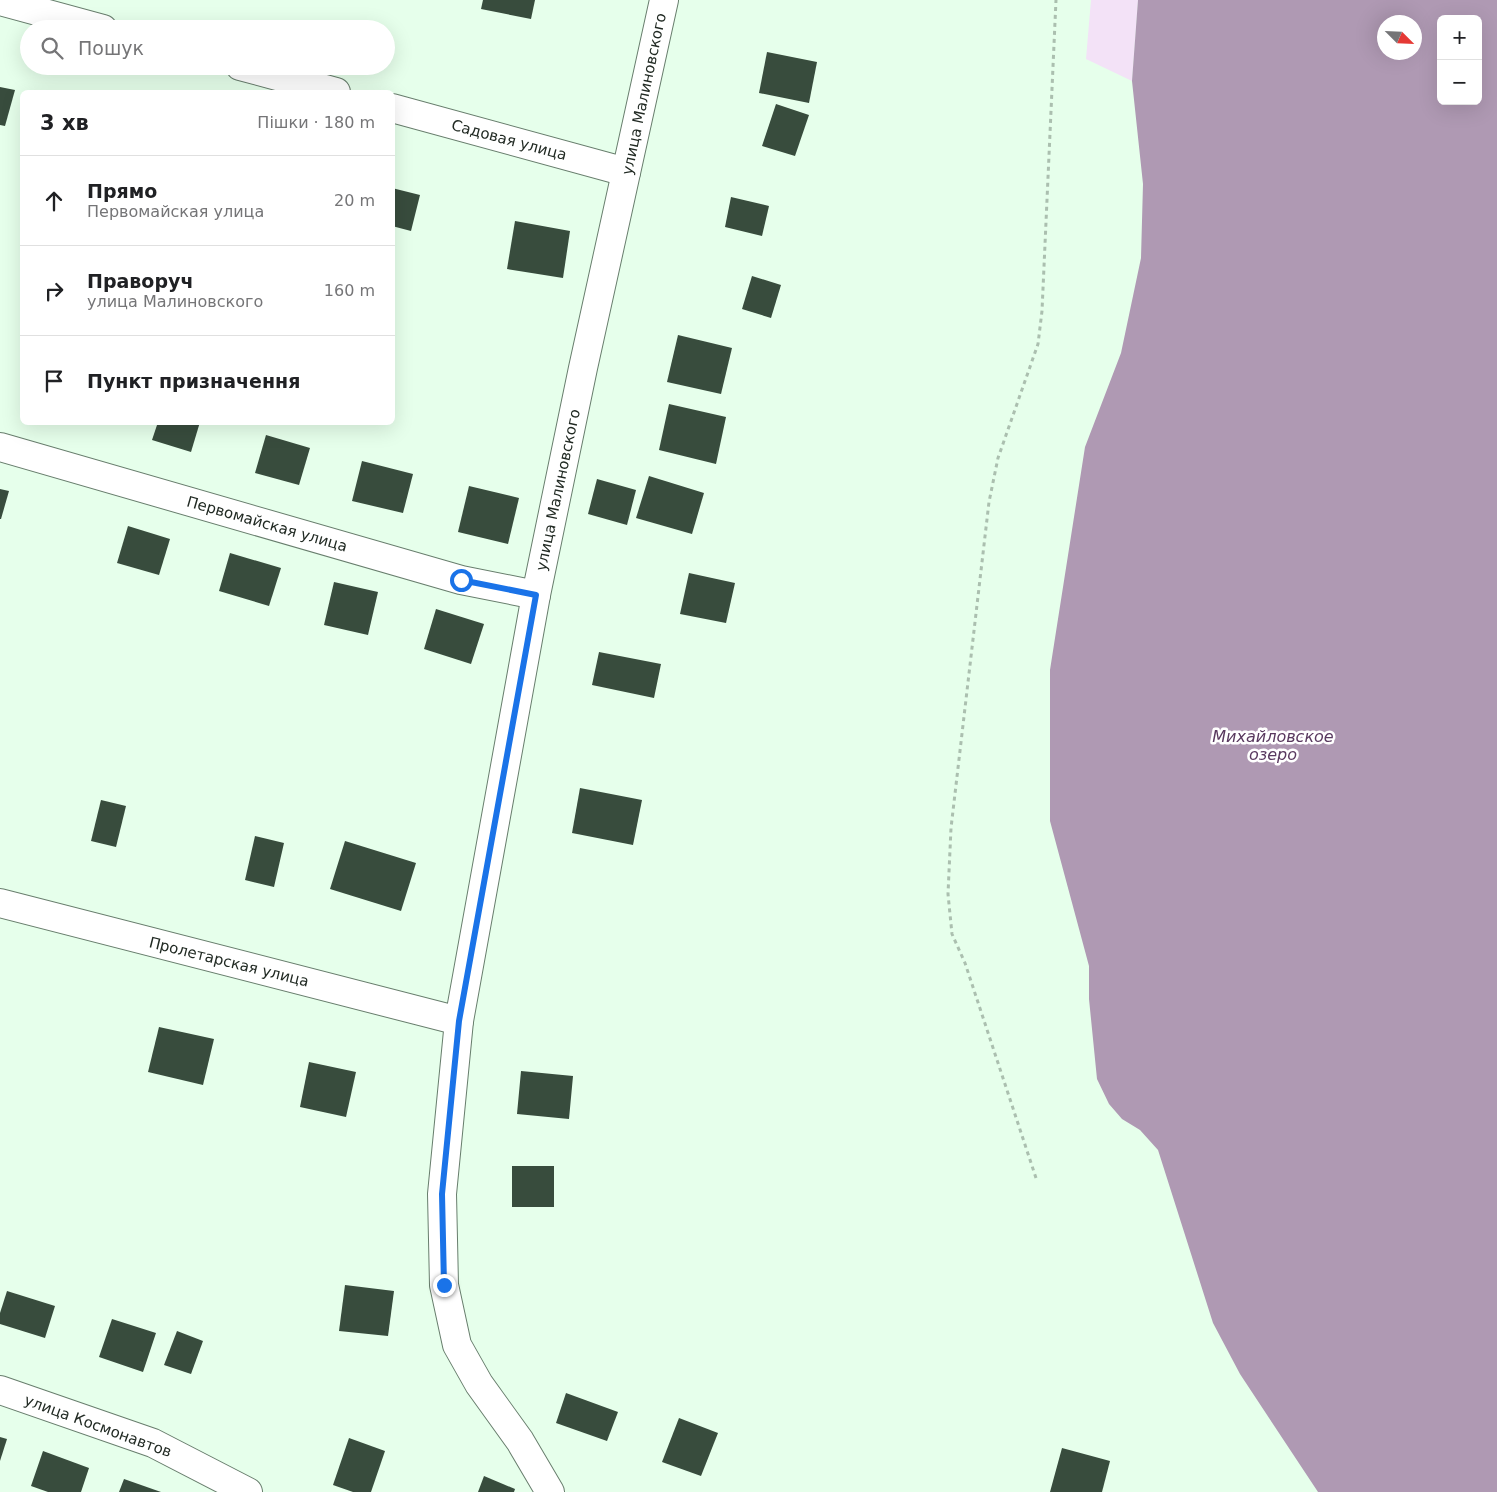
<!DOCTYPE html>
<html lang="uk">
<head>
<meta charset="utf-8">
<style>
  body { margin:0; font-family:"DejaVu Sans",sans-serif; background:#f6f6f6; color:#202124 }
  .controls { position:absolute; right:15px; top:15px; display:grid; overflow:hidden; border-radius:8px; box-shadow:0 5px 20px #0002 }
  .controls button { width:45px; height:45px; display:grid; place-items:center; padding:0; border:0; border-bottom:1px solid #e0e0e0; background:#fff; color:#202124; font:25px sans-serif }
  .compass { position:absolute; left:1377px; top:15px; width:45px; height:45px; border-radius:50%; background:#fff; box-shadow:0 5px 20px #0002; rotate:114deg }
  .stop { position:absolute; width:15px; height:15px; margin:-11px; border:4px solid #1a73e8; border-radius:50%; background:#fff }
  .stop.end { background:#1a73e8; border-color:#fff; box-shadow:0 1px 5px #0008 }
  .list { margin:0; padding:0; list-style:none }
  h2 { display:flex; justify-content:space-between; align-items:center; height:65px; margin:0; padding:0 20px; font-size:21px }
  h2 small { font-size:16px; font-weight:400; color:#757577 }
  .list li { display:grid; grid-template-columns:32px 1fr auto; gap:15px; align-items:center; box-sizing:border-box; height:90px; padding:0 20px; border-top:1px solid #e0e0e0 }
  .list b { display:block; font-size:19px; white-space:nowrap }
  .list p { margin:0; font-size:16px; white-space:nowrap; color:#757577 }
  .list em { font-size:16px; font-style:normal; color:#757577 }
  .icon { flex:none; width:28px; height:28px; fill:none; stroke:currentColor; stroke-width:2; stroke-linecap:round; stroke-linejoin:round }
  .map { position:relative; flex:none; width:1497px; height:1492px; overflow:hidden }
  .search { position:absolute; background:#fff; box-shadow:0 5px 20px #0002; left:20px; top:20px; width:375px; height:55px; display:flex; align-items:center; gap:12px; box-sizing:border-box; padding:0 18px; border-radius:28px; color:#757577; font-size:19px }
  .panel { position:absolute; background:#fff; box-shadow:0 5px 20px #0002; left:20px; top:90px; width:375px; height:335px; border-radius:8px }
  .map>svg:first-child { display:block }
</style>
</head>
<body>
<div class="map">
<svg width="1497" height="1492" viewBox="0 0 1497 1492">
  <rect width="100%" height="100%" fill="#e6ffeb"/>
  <polygon fill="#f3e2f7" points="1091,0 1138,0 1132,81 1086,59"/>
  <path fill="#af99b3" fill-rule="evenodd" d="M1138,0H1497V1492H1318L1240,1374L1213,1323L1158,1150L1140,1130L1122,1119L1109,1104L1097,1079L1089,999V966L1050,821V670L1085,447L1121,353L1141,258L1143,184L1132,81ZM1441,19H1478V101H1441ZM1384,22H1414V52H1384Z"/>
  <g fill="#384c3d">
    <polygon points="483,0 535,0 531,19 481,9"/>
    <polygon points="767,52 817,62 809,103 759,93"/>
    <polygon points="0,87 15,90 5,126 0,125"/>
    <polygon points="776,104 809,115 795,156 762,146"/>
    <polygon points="392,188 420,195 411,231 392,226"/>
    <polygon points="731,197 769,206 762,236 725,227"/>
    <polygon points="515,221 570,231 563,278 507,269"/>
    <polygon points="752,276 781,285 771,318 742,309"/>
    <polygon points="678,335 732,348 721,394 667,382"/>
    <polygon points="669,404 726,417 716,464 659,450"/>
    <polygon points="158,422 200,422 191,452 152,440"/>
    <polygon points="266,435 310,448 299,485 255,473"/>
    <polygon points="362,461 413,474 403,513 352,501"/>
    <polygon points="649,476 704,493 692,534 636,518"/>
    <polygon points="597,479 636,490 627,525 588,514"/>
    <polygon points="469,486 519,498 508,544 458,532"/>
    <polygon points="0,489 9,491 1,519 0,519"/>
    <polygon points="128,526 170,539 159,575 117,563"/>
    <polygon points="230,553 281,568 269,606 219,591"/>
    <polygon points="689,573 735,583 726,623 680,614"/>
    <polygon points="334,582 378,592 368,635 324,625"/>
    <polygon points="436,609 484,624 471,664 424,649"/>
    <polygon points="599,652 661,664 654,698 592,685"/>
    <polygon points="580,788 642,800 633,845 572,833"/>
    <polygon points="101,800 126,806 116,847 91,841"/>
    <polygon points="255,836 284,843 274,887 245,880"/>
    <polygon points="345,841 416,863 401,911 330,889"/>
    <polygon points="159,1027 214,1039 203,1085 148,1072"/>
    <polygon points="309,1062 356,1072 346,1117 300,1107"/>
    <polygon points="521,1071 573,1076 569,1119 517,1114"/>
    <rect x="512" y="1166" width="42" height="41"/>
    <polygon points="345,1285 394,1291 388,1336 339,1331"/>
    <polygon points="7,1291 55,1306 45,1338 0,1324 0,1313"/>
    <polygon points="112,1319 156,1333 143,1372 99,1357"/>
    <polygon points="177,1331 203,1341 191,1374 164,1365"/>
    <polygon points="566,1393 618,1412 607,1441 556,1423"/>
    <polygon points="679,1418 718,1433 701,1476 662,1462"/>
    <polygon points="0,1437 7,1439 0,1461"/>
    <polygon points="349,1438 385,1451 371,1492 353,1492 333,1485"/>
    <polygon points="1062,1448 1110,1461 1102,1492 1050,1492"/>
    <polygon points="43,1451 89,1468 81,1492 48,1492 31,1486"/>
    <polygon points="484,1476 515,1489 514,1492 478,1492"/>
    <polygon points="124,1479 161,1492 119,1492"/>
  </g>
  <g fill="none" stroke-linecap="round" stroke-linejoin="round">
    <g stroke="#687e6d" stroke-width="30">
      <g id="minor">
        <polyline points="0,1 103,29"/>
        <polyline points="240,66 336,92"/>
        <polyline points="392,108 626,172"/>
        <polyline points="0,447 461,580 536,595"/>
        <polyline points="0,903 459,1021"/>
        <polyline points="0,1390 153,1443 248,1492"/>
        <polyline points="550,1492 520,1441 479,1384 457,1345 444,1285 442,1194 459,1021 536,595 583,368 664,0"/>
      </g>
    </g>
    <polyline stroke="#abbfaf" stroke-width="3" stroke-dasharray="4 4" stroke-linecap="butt" points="1036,1178 965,963 952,934 948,894 951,828 989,502 998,458 1038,344 1042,311 1056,0"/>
    <use href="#minor" stroke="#fff" stroke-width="28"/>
  </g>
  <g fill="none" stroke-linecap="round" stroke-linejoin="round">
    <polyline stroke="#1a73e8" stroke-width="6" points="444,1285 442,1194 459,1021 536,595 461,580"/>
  </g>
  <g text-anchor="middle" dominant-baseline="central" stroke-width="5" stroke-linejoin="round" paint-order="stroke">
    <g font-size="15" fill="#212a23" stroke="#fff">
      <text transform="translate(644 94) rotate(-78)">улица Малиновского</text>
      <text transform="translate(509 140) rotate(15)">Садовая улица</text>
      <text transform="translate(558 490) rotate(-78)">улица Малиновского</text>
      <text transform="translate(267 524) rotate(16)">Первомайская улица</text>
      <text transform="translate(229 962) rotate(14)">Пролетарская улица</text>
      <text transform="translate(98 1426) rotate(20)">улица Космонавтов</text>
    </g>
    <g font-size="16" font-style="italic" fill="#59395f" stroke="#fff">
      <text x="1273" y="736">Михайловское<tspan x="1273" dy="18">озеро</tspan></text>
    </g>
  </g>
</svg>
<div class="controls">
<button>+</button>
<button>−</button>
</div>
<svg class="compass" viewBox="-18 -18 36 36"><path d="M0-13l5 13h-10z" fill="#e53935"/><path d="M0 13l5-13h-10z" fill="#757577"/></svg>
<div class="stop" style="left:461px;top:580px"></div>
<div class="stop end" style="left:444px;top:1285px"></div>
<div class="search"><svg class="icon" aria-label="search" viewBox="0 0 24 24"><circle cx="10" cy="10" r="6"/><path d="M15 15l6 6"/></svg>Пошук</div>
<section class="panel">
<h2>3 хв<small>Пішки · 180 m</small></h2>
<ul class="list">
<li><svg class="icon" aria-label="ahead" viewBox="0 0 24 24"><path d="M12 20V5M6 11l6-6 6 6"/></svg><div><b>Прямо</b><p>Первомайская улица</p></div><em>20 m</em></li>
<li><svg class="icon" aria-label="right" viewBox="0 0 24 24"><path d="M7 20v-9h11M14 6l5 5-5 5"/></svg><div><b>Праворуч</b><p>улица Малиновского</p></div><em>160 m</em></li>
<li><svg class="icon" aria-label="arrive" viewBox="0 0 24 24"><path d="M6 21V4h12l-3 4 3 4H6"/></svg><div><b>Пункт призначення</b></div></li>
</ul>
</section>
</div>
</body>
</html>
